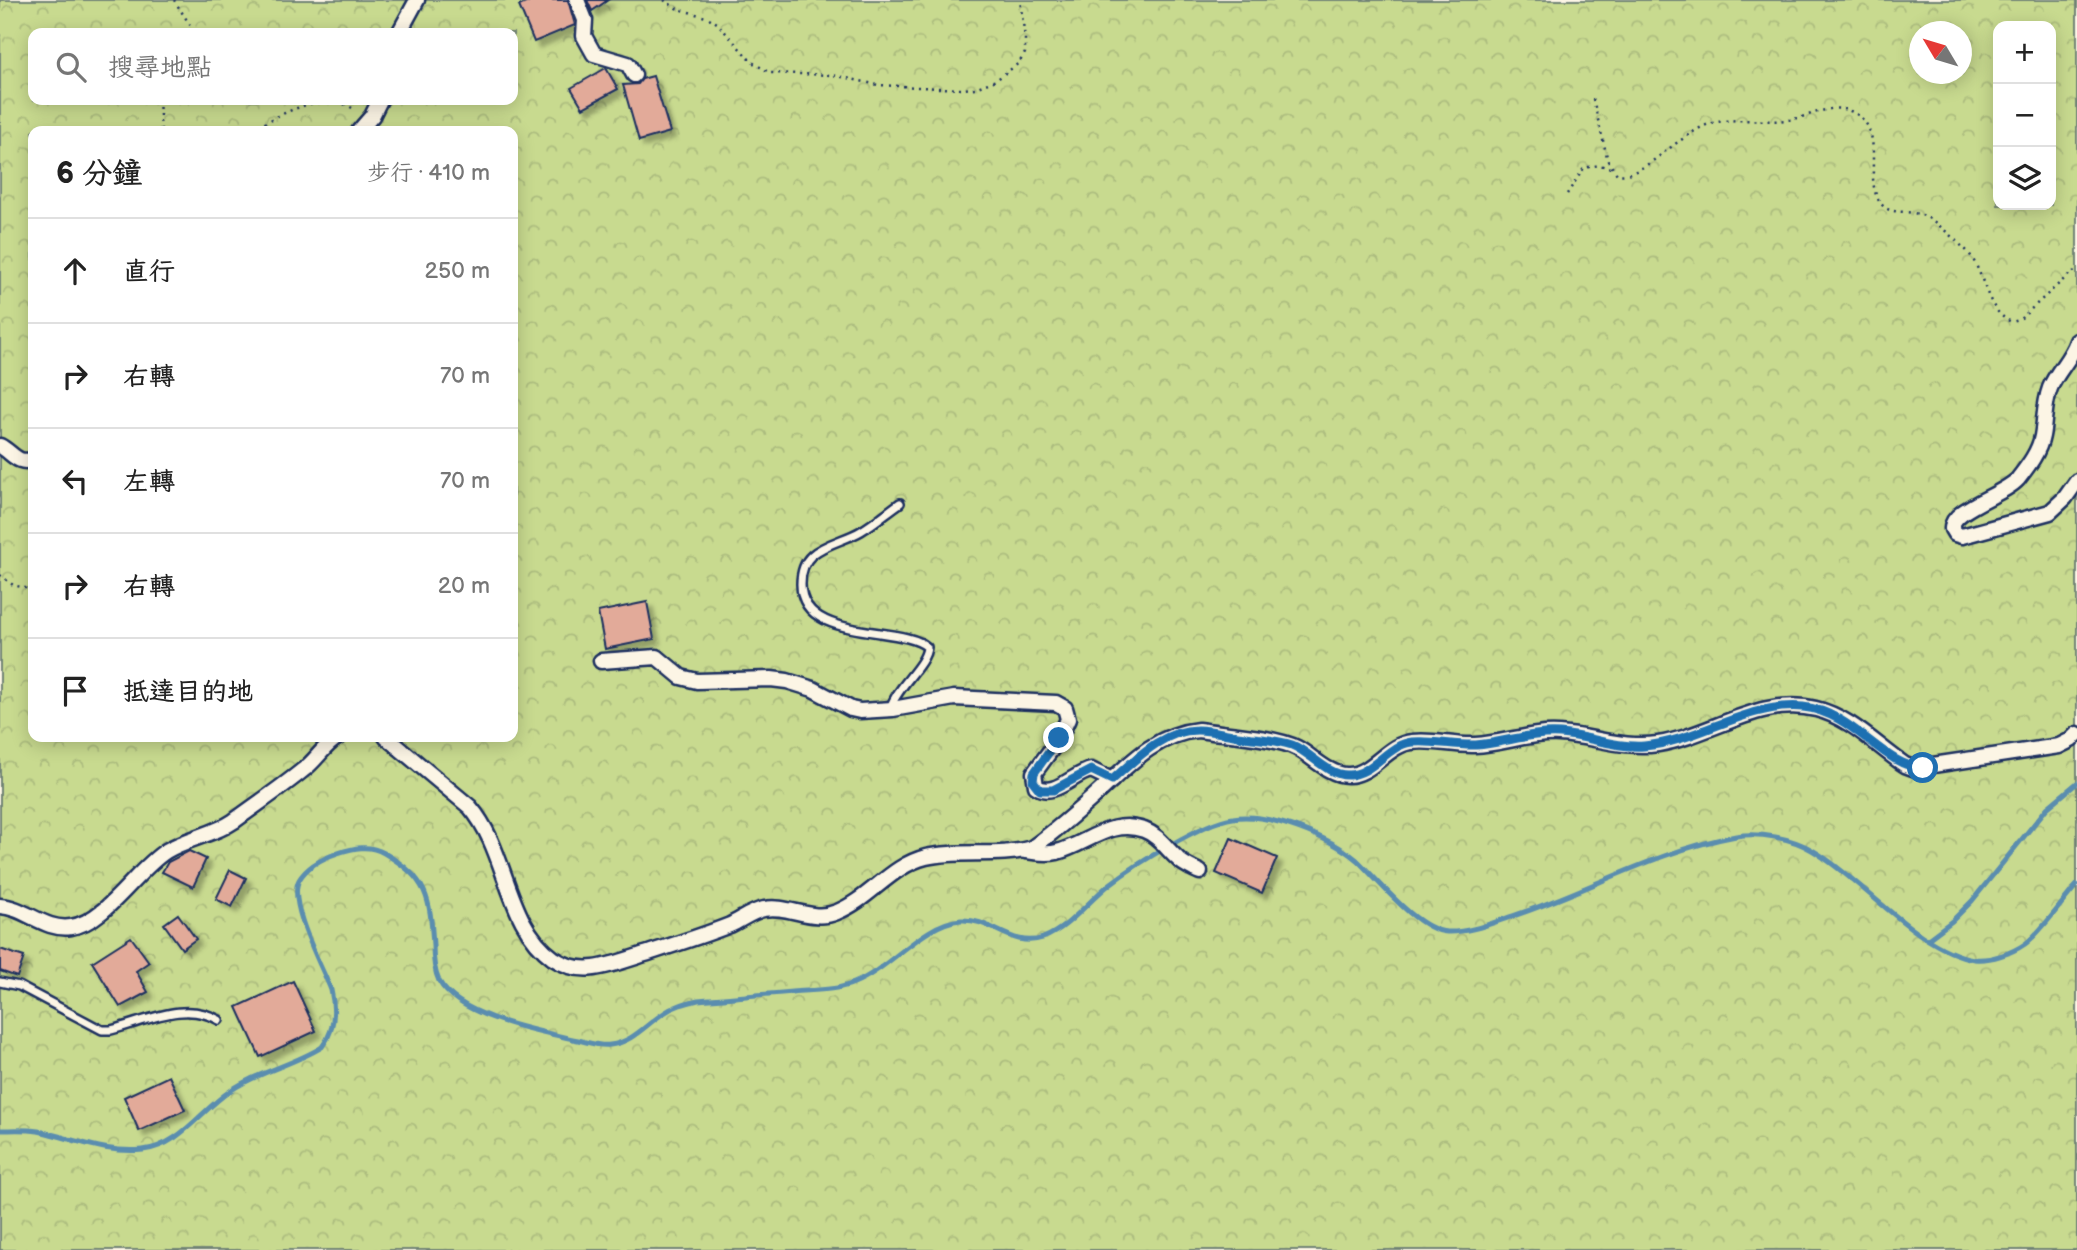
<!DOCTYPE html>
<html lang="zh-TW">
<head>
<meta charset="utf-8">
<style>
  body { margin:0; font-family:"Balsamiq Sans","LXGW WenKai TC",sans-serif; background:#f2f2f2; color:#222 }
  .controls { position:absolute; right:21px; top:21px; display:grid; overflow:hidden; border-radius:14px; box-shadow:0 4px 18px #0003 }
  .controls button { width:63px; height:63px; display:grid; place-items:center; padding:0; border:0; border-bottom:2px solid #e0e0e0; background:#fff; color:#222; font:35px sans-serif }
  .compass { position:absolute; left:1909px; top:21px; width:63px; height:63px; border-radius:50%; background:#fff; box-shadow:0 4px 18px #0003; rotate:308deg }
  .stop { position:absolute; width:21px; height:21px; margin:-16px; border:5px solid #1f6fb2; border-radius:50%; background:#fff }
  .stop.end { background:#1f6fb2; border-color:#fff; box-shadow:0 2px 7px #0008 }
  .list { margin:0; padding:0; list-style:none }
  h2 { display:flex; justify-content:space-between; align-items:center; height:91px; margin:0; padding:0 28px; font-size:30px }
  h2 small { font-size:23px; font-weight:400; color:#767676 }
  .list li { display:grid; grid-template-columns:46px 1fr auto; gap:21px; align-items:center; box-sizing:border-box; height:105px; padding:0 28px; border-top:2px solid #e0e0e0 }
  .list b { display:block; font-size:26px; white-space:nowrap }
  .list em { font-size:23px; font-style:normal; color:#767676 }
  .icon { flex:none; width:38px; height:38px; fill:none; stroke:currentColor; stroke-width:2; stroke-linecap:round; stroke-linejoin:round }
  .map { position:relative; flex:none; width:2077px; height:1250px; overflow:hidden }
  .search { position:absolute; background:#fff; box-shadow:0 4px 18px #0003; left:28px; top:28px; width:490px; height:77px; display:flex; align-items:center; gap:18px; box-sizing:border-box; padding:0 24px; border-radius:14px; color:#767676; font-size:26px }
  .panel { position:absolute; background:#fff; box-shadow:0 4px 18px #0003; left:28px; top:126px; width:490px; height:616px; border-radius:14px }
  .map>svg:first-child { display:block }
</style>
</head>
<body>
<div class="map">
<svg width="2077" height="1250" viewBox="0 0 2077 1250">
  <defs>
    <pattern id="forest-crowns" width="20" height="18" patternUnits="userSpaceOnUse" patternTransform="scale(1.75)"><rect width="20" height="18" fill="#c8da8f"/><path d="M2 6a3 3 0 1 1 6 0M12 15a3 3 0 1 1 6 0" fill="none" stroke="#abbb7e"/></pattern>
    <filter id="shadow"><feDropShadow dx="5.5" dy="5.5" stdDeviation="2" flood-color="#0004"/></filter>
  </defs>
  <rect width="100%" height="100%" fill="#fcf5e5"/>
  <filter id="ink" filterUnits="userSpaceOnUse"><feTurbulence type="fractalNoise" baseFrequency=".0143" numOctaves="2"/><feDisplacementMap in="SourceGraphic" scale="14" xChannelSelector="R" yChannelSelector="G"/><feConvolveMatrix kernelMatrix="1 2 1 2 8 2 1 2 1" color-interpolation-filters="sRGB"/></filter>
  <g filter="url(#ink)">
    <path fill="url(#forest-crowns)" stroke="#728476" stroke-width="2" fill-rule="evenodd" d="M0,0H2077V1250H0ZM1998,26H2051V205H1998ZM1920,32H1962V74H1920ZM33,33H513V100H33ZM33,131H513V737H33Z"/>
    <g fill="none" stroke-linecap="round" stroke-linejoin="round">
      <g stroke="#5a8daf" stroke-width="5">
        <polyline points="1928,939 1952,921 1972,901 2047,808 2077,783"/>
        <path d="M0,1130C12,1130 25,1129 38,1131C73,1138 105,1154 143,1150C180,1146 201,1110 230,1091C257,1072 293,1065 322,1047C335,1030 336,1011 331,990C322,967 287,902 299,880C307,866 323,858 338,853C353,848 369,844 384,853C428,879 430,897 433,945C433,957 434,970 439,981C459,1017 537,1031 573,1039C585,1041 599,1047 610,1045C633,1042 645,1025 664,1013C674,1006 686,1003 698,1000C730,997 761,995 792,992C813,990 835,991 854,983C890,969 923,923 961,920C991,918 1012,949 1043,938C1069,928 1088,901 1110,884C1135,865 1203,822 1233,818C1268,812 1330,837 1357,860C1379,881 1417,930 1447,932C1470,933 1494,922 1516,915C1590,890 1659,850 1736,836C1759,832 1792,838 1812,850C1862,879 1918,950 1974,959C1990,961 2012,953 2025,944C2040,934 2063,900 2077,885"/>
      </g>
    </g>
    <g fill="#e2aa99" stroke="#1b2f5e" stroke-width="2" filter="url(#shadow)">
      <polygon points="532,0 568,0 575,25 534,42 519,6"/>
      <polygon points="587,0 608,0 592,11"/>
      <polygon points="606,68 618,89 583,108 571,88"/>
      <polygon points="653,76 670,132 639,141 623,85 638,84 642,79"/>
      <polygon points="647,602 654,639 605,649 598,612"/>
      <polygon points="1231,838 1277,858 1262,893 1216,873"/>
      <polygon points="189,851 206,859 193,887 162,872 168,862"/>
      <polygon points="230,870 246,878 232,907 216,899"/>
      <polygon points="178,914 196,939 182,949 164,924"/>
      <polygon points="131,937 149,962 136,971 148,992 120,1007 92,962"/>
      <polygon points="0,949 24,957 17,977 0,971"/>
      <polygon points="293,981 316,1031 260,1057 237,1007"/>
      <polygon points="169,1076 185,1110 139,1131 124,1097"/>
    </g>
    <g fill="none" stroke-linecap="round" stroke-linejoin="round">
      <g stroke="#1b2f5e" stroke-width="12">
        <g id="service">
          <path d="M890,709C897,686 926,665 927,647C902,624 801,643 801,584C801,573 803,563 812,555C826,543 846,540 861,531C875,523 887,512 900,503"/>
          <path d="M0,982L19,986L102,1030H111C147,1021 185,1000 219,1020"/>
        </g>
      </g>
      <g stroke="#1b2f5e" stroke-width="19">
        <g id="minor">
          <polyline points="577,0 585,20 584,36 594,54 628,64 634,75"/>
          <polyline points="399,33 417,0"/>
          <polyline points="359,131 372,116 380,100"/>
          <path d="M2077,341C2071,359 2057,371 2050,388C2044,404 2045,420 2042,436C2039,452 2028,466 2018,479C2004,495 1950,509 1952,529L1955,534L1962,536L2050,512L2065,498L2077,481"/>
          <path d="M0,446C12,452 18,466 33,459"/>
          <path d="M601,661L657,657L681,677L697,681L771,679L787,681L813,689L851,709L860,711L893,709L954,698L1056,703L1065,708L1068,719L1059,739L1034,773L1036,786C1053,799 1073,774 1091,770L1112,780"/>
          <path d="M386,737L470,807C508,851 505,923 553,958C565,966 579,970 594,968C610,966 629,959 645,954C673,945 702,936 730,925C741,920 752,911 764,909C788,904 812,923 837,912C870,899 890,866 926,857C961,849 998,858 1032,848C1055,831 1077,812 1099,792C1128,765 1156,734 1198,730C1223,734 1276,737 1297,748C1312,756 1329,775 1347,775C1372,776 1387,744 1412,742C1432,739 1454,746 1475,745C1503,744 1531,732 1559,734C1593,736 1623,749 1658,744C1710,736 1762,695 1816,709C1850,717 1877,746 1905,765L1913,768L2059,746L2071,740L2077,734"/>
          <path d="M1025,851C1036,852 1046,855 1057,852C1087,844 1111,818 1144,830C1158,835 1166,848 1177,858C1183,865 1192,868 1200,872"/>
          <path d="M0,906C25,907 44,931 71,927C106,922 136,870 166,851C187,838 214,835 234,821C257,804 281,788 303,770C316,761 324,745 338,737"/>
        </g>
      </g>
      <g stroke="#1b2f5e" stroke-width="2.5" stroke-dasharray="2 5" stroke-linecap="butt">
        <polyline points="174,0 192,28 188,33"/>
        <polyline points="664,0 676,8 709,18 717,23 752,62 770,73 833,75 878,85 961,89 975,88 996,80 1019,63 1025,53 1025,38 1020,0"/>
        <path d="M1593,99L1608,161L1617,174C1636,179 1665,150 1681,140C1690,134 1698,128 1709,124C1735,116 1766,124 1793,119C1811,116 1832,103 1850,111C1887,126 1865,172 1877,197C1886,217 1901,209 1918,214C1935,218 1951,237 1964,248C1986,268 1983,311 2012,322L2019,320L2072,272L2077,271"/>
        <polyline points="159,100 161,131"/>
        <path d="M253,131C269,118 313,98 335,101C342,102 350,107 356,110"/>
        <polyline points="1567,194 1584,168 1599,165 1611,168"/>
        <polyline points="0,575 13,585 33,590"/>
      </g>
      <use href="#service" stroke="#fcf5e5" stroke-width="7"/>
      <use href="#minor" stroke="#fcf5e5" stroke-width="14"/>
    </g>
  </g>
  <g fill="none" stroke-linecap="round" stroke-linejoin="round" filter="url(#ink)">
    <path stroke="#1f6fb2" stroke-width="9" d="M1059,738L1034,773L1033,781L1040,790H1053L1091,770L1112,780C1136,759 1163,730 1197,730C1213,730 1229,735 1245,737C1260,739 1277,740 1292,745C1310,752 1327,775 1347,775C1372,776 1388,744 1412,742C1433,740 1455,746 1476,745C1504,743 1532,732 1560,734C1588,736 1615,748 1644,746C1698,742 1747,702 1803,707C1854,712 1883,767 1923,768"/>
  </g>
</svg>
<div class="controls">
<button>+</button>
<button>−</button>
<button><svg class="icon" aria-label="layers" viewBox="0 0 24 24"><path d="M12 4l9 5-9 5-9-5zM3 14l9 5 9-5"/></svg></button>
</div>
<svg class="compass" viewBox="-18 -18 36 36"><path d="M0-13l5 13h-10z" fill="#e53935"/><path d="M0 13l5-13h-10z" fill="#767676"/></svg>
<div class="stop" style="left:1923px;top:768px"></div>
<div class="stop end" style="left:1059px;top:738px"></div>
<div class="search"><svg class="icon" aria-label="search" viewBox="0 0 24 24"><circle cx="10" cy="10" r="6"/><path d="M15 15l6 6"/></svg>搜尋地點</div>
<section class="panel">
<h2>6 分鐘<small>步行 · 410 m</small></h2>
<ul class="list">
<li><svg class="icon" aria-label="ahead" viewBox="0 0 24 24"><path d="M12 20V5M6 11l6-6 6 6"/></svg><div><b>直行</b></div><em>250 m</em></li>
<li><svg class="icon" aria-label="right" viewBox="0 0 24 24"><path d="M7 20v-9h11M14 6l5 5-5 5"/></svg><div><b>右轉</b></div><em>70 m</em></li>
<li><svg class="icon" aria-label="left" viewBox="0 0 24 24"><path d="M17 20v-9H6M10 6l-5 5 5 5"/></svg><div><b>左轉</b></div><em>70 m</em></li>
<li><svg class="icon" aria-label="right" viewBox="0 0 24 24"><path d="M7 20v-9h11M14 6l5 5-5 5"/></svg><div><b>右轉</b></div><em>20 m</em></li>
<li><svg class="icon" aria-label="arrive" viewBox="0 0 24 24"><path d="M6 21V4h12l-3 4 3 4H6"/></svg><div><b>抵達目的地</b></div></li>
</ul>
</section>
</div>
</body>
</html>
